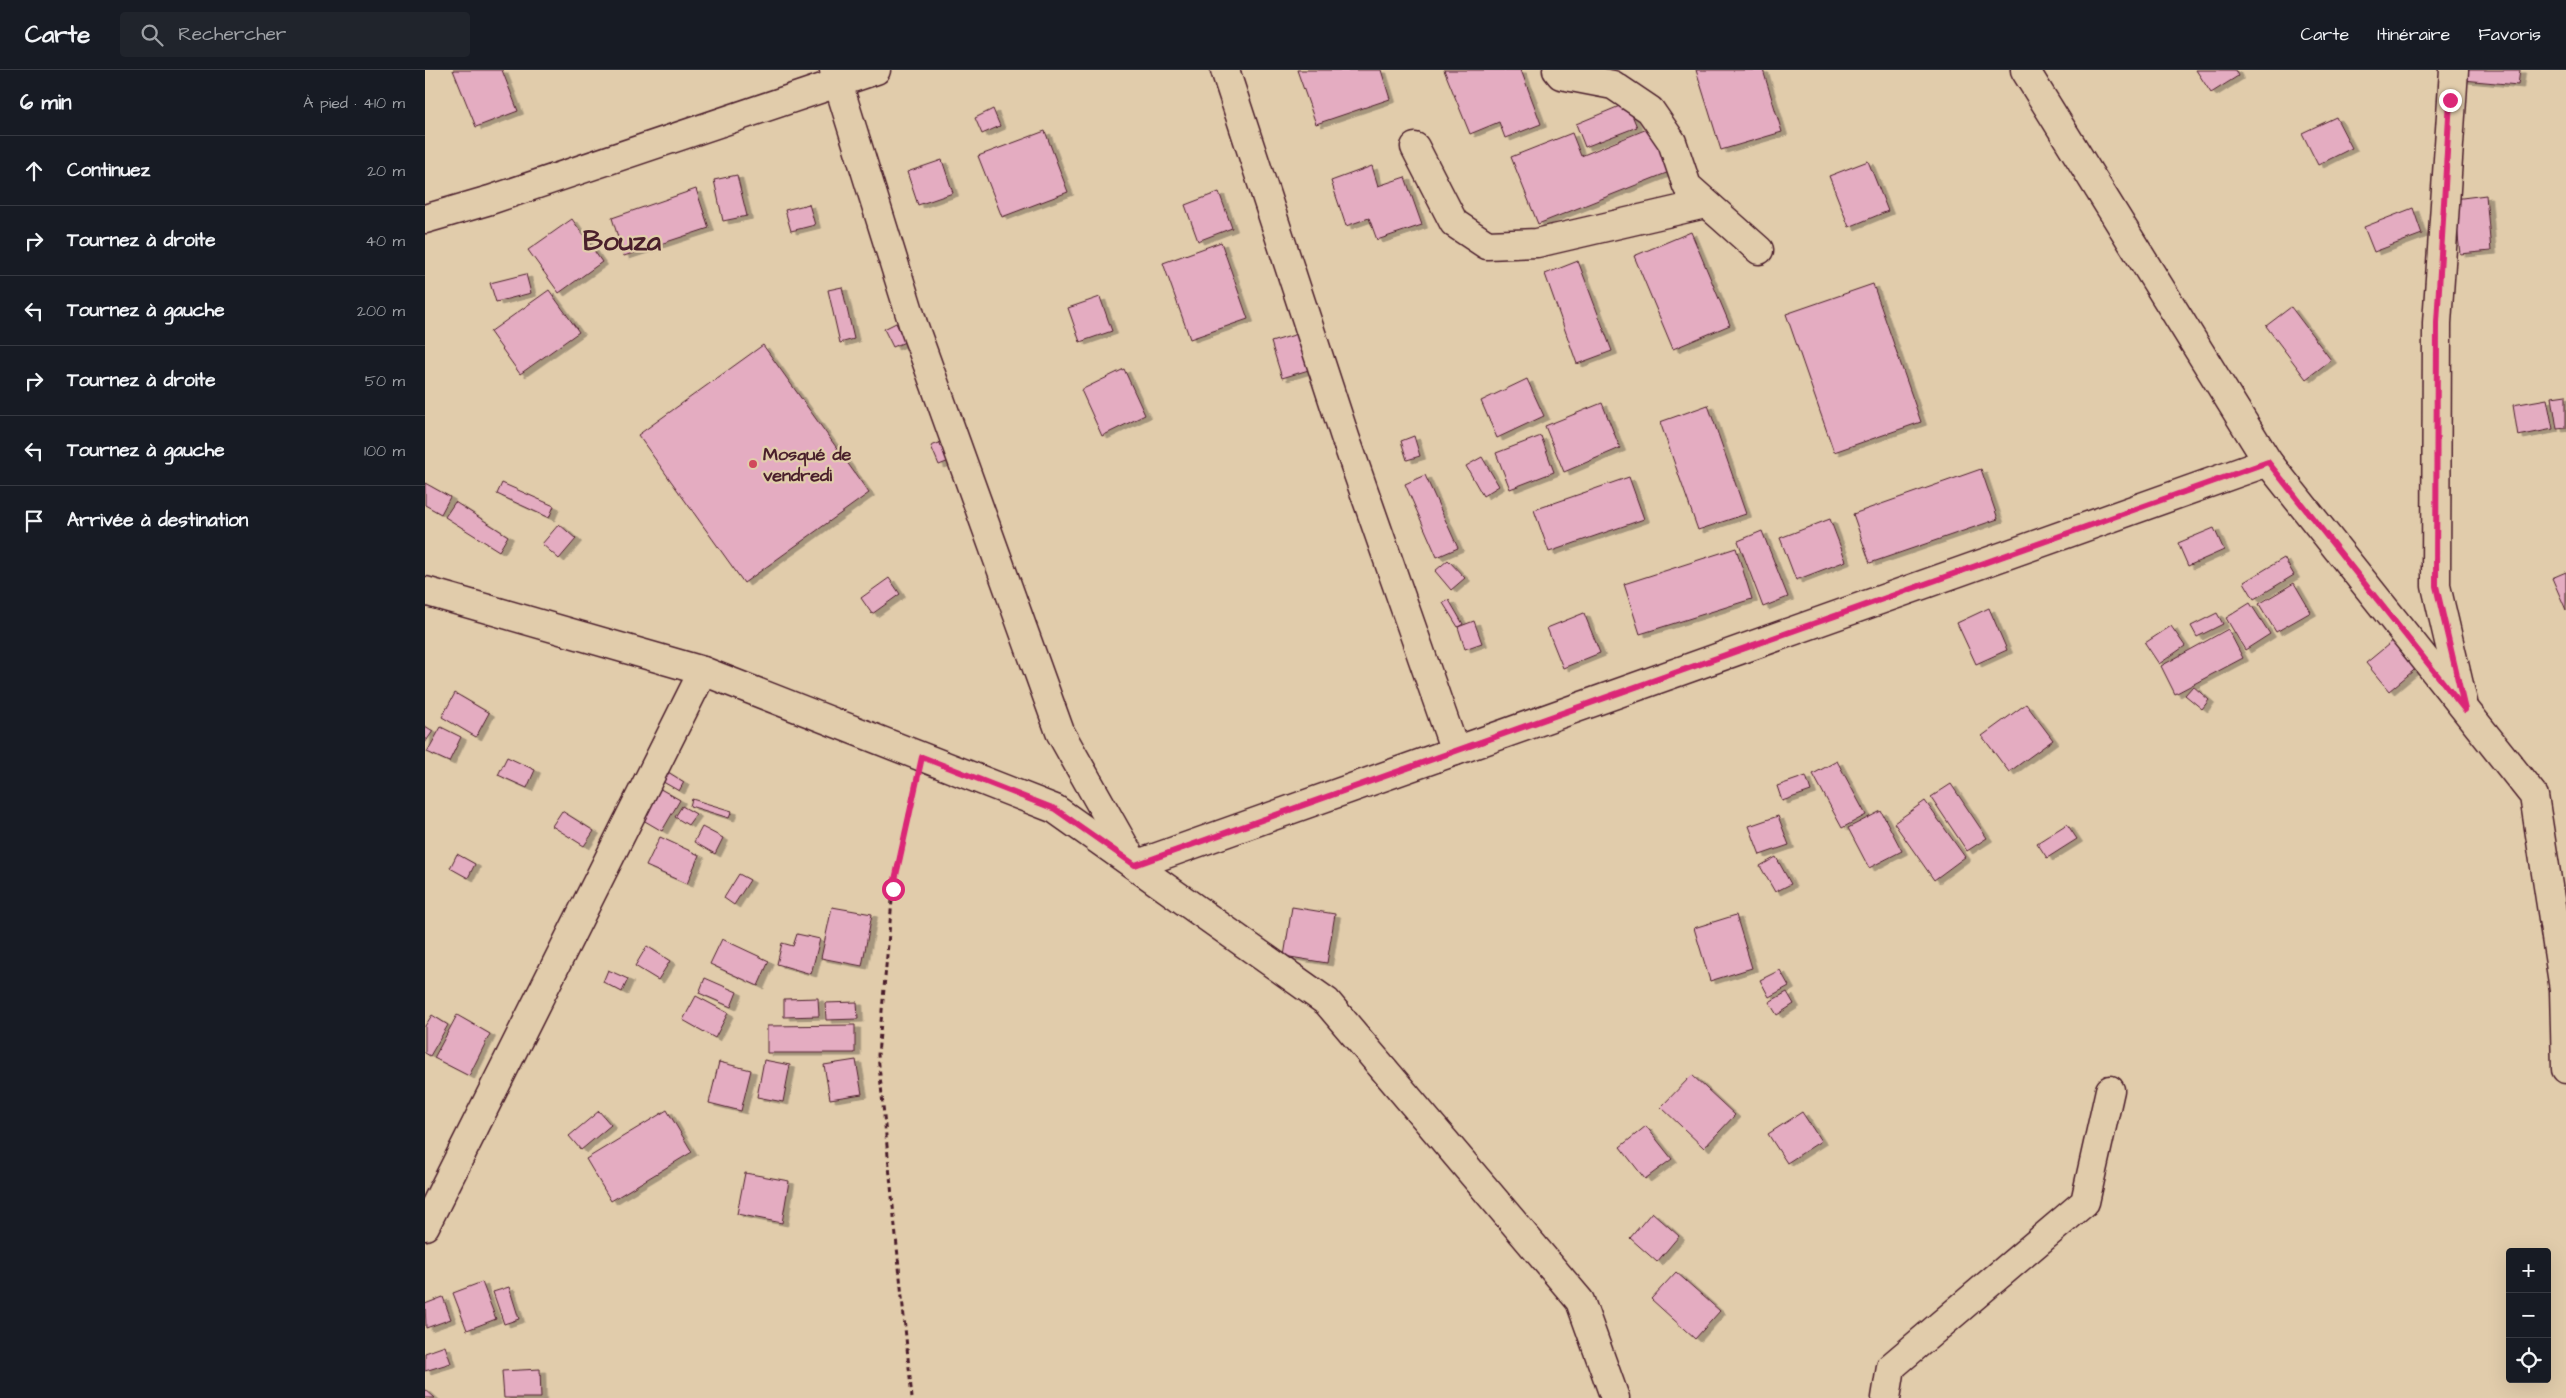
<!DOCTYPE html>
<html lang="fr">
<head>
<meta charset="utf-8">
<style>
  body { margin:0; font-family:"Architects Daughter",sans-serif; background:#20242c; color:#f1f3f6 }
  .controls { position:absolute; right:15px; bottom:15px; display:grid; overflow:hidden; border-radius:5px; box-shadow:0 5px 20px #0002 }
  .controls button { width:45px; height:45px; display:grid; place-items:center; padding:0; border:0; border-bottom:1px solid #363941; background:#171b24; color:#f1f3f6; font:25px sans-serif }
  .stop { position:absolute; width:15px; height:15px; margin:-11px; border:4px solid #db2777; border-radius:50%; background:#fff }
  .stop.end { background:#db2777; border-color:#fff; box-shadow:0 1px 5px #0008 }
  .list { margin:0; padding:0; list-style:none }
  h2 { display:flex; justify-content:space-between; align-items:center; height:65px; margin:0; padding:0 20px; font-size:21px }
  h2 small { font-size:16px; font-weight:400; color:#9ea1a6 }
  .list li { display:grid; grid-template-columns:32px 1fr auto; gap:15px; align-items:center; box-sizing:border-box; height:70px; padding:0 20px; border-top:1px solid #363941 }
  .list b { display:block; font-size:19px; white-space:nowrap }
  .list em { font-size:16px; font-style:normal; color:#9ea1a6 }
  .icon { flex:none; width:28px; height:28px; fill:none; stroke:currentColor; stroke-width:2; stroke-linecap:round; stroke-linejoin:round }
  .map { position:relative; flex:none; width:2141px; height:1328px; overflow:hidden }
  header { display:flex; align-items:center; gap:30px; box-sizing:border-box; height:70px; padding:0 25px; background:#171b24; border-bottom:1px solid #363941 }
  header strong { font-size:24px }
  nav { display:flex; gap:28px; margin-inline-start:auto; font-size:18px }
  .search { width:350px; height:45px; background:#20242c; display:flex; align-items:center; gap:12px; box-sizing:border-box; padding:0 18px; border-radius:5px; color:#9ea1a6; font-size:19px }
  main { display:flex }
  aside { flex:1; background:#171b24 }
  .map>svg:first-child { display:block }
</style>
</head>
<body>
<header>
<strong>Carte</strong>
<div class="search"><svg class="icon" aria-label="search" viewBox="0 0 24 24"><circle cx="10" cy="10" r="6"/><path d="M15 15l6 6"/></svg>Rechercher</div>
<nav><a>Carte</a><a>Itinéraire</a><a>Favoris</a></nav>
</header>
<main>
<aside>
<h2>6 min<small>À pied · 410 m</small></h2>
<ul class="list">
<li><svg class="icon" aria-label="ahead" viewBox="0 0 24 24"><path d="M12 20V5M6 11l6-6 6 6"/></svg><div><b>Continuez</b></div><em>20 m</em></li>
<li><svg class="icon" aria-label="right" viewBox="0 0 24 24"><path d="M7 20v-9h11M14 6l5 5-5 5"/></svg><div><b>Tournez à droite</b></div><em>40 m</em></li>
<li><svg class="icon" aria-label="left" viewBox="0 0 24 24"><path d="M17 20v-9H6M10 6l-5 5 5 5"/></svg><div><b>Tournez à gauche</b></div><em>200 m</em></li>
<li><svg class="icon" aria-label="right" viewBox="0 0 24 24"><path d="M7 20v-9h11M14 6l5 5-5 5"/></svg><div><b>Tournez à droite</b></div><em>50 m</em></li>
<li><svg class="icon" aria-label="left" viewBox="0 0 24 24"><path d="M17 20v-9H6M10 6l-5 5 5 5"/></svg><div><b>Tournez à gauche</b></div><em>100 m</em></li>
<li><svg class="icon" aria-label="arrive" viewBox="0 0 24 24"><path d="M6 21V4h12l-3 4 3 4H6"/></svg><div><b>Arrivée à destination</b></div></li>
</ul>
</aside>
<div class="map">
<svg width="2141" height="1328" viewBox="0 0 2141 1328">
  <defs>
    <filter id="shadow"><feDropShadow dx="5.5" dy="3" stdDeviation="0" flood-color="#0004"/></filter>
  </defs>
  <rect width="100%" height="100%" fill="#e1ccab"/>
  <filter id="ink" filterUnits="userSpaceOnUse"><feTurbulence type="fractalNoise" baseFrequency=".02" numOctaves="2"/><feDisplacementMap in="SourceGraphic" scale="10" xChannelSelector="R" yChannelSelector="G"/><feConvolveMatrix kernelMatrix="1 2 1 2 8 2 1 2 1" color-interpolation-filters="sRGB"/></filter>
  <g filter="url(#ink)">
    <g fill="#e4acc1" stroke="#4a1f2b" filter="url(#shadow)">
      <polygon points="28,0 77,0 93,41 51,57"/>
      <polygon points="872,0 956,0 965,29 891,54"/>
      <polygon points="1019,0 1096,0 1116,54 1080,68 1074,52 1045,64"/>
      <polygon points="1271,0 1338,0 1357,62 1296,80"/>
      <polygon points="1771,0 1810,0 1813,6 1786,23"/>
      <polygon points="2039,0 2095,0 2093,15 2038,10"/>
      <polygon points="1202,33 1212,57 1160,77 1151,54"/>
      <polygon points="568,39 575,56 557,64 550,48"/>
      <polygon points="1911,47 1927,78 1893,95 1877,63"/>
      <polygon points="1227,57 1244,102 1113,154 1086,87 1147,63 1156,86"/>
      <polygon points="620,61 643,122 577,147 553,86"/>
      <polygon points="517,90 528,123 493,135 482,102"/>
      <polygon points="1443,91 1463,141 1424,157 1404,106"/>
      <polygon points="947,96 953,116 980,107 997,155 952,170 944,148 921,156 906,111"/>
      <polygon points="312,105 322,146 298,151 289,110"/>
      <polygon points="271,119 284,158 199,186 187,148"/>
      <polygon points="794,122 807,158 773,171 760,135"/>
      <polygon points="2061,125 2066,181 2035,184 2029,129"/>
      <polygon points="384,134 390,155 366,161 360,140"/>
      <polygon points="1988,138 1997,164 1949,182 1939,157"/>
      <polygon points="147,149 177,192 134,223 103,180"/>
      <polygon points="1266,162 1305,255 1248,279 1209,186"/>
      <polygon points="796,172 823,249 765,269 738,193"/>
      <polygon points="1153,191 1187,281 1152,294 1120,204"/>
      <polygon points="101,204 106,223 71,232 65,213"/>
      <polygon points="1448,214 1496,352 1409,382 1361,244"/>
      <polygon points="417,217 429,269 415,273 403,220"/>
      <polygon points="124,220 154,262 95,304 65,262"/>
      <polygon points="675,227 687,261 655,272 643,238"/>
      <polygon points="1866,237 1906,290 1881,309 1841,256"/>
      <polygon points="471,253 480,272 468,277 459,259"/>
      <polygon points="876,263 887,299 857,308 846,272"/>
      <polygon points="338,275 444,423 319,513 213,365"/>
      <polygon points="699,299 720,345 677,366 656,320"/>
      <polygon points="1102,309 1119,346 1072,368 1056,331"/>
      <polygon points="2141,325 2141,358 2132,359 2127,327"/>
      <polygon points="2122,329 2128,359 2093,366 2088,335"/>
      <polygon points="1177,333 1195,378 1139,402 1120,356"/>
      <polygon points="1283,335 1321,444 1273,460 1235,352"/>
      <polygon points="989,366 995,386 982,390 976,371"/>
      <polygon points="1116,366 1129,402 1085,419 1071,383"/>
      <polygon points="517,372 524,391 514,395 506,376"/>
      <polygon points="1057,387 1074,416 1058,426 1041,396"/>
      <polygon points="1556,399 1573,449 1445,493 1428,444"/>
      <polygon points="1000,405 1033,478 1012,487 980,414"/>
      <polygon points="1204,407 1219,449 1124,482 1109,440"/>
      <polygon points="0,413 25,427 16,444 0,435"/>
      <polygon points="77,413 129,436 124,448 72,424"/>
      <polygon points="30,432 83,466 74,481 20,447"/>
      <polygon points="1405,449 1421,491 1371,510 1355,468"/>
      <polygon points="134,454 151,469 134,489 117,474"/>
      <polygon points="1789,458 1799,480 1763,496 1753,473"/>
      <polygon points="1337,461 1363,527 1338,537 1313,471"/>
      <polygon points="1311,478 1327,529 1215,564 1199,514"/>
      <polygon points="1859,488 1869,505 1829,529 1819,512"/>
      <polygon points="1023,490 1040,508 1026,520 1010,501"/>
      <polygon points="2141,502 2141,540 2127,508"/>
      <polygon points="464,508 475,524 447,544 436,528"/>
      <polygon points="1869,513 1886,542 1851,562 1834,534"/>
      <polygon points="1024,530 1038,554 1033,557 1018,533"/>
      <polygon points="1825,533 1845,564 1820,580 1801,548"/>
      <polygon points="1564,538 1582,580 1551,594 1532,553"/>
      <polygon points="1159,543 1175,583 1138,598 1122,558"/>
      <polygon points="1792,543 1798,554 1772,567 1766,556"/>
      <polygon points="1049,551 1057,573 1040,579 1033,557"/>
      <polygon points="1746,556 1760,576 1734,594 1720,573"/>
      <polygon points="1803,559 1818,588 1750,624 1736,596"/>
      <polygon points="1975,565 1994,596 1964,621 1941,593"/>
      <polygon points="1768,616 1784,630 1777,639 1760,625"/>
      <polygon points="30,623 64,643 51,667 17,647"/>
      <polygon points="1601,634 1628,670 1584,702 1557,666"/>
      <polygon points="0,656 8,661 0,673"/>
      <polygon points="16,657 36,667 24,692 2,682"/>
      <polygon points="82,687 110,700 102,718 73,705"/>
      <polygon points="1412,691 1441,745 1417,758 1388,704"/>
      <polygon points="238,699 259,712 254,721 233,709"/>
      <polygon points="1381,706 1386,721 1357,731 1352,716"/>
      <polygon points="1526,714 1562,768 1542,781 1506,727"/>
      <polygon points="230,716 255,730 237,761 213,747"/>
      <polygon points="267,729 307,741 304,748 265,736"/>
      <polygon points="1500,731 1540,787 1509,810 1469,753"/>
      <polygon points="257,736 271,744 263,755 250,747"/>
      <polygon points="137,741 169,761 159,776 127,756"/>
      <polygon points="1456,741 1477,781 1444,798 1423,758"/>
      <polygon points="1353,746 1364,775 1335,785 1324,756"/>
      <polygon points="1642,754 1652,769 1622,788 1612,773"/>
      <polygon points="277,757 298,768 290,784 269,772"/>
      <polygon points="235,767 274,785 262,814 221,796"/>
      <polygon points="32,784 50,794 43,808 25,798"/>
      <polygon points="1351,787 1366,814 1350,822 1335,796"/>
      <polygon points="314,804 325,810 309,835 299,828"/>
      <polygon points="407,837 447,844 437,896 396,888"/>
      <polygon points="867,837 910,844 902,893 859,886"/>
      <polygon points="1311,845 1327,898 1285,911 1269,858"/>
      <polygon points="372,864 395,869 386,904 352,894 357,873 368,876"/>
      <polygon points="297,869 344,891 333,916 285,894"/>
      <polygon points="222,876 245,891 233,910 210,896"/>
      <polygon points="183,900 203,909 197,922 178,912"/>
      <polygon points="1355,900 1364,916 1344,927 1335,910"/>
      <polygon points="280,908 312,922 306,937 274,923"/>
      <polygon points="1362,922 1369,934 1352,945 1344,932"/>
      <polygon points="271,926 303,943 290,968 258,950"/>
      <polygon points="393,928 394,946 359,947 359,929"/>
      <polygon points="432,932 433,949 401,950 400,933"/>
      <polygon points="7,945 23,955 5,986 0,983 0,956"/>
      <polygon points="32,945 65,964 44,1006 9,988"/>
      <polygon points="430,955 430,983 342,983 342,956"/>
      <polygon points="339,990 365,995 358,1032 332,1027"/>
      <polygon points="431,990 437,1024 405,1029 399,995"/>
      <polygon points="294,992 326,1000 316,1041 284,1033"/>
      <polygon points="1267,1005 1310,1045 1279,1078 1236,1037"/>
      <polygon points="242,1040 267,1082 186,1131 161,1089"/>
      <polygon points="174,1041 186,1055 156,1080 144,1066"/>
      <polygon points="1377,1042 1396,1071 1362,1093 1343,1064"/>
      <polygon points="1221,1056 1247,1089 1220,1109 1195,1077"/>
      <polygon points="320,1103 364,1111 357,1153 312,1144"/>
      <polygon points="1227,1142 1254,1166 1232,1192 1205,1168"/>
      <polygon points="1251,1202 1295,1241 1270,1269 1226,1229"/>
      <polygon points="57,1212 71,1249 42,1260 28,1223"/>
      <polygon points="84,1217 94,1249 79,1254 68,1222"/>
      <polygon points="18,1227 26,1249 1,1258 0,1234"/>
      <polygon points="20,1276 26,1293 0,1301 0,1283"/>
      <polygon points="115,1299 116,1328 79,1328 77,1301"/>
      <polygon points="0,1319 10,1328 0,1328"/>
    </g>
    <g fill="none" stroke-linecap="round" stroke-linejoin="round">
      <g stroke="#4a1f2b" stroke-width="31">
        <g id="minor">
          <polyline points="409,0 488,254 635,662 710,795 1843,392"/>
          <polyline points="800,0 920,367 1030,681"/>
          <polyline points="1132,0 1136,5 1188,15 1225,40 1247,72 1262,116 1334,180"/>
          <polyline points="1600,0 1843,392 2109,726 2139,919 2141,999"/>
          <polyline points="2029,0 2012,253 2011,516 2038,632"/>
          <polyline points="990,77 1029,153 1062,175 1112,173 1280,134"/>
          <polyline points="0,149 65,130 451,0"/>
          <polyline points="0,521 278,601 630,739 902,932 1155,1231 1190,1328"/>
          <polyline points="0,1156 278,601"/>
          <polyline points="1461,1328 1466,1297 1660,1132 1685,1020"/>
        </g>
      </g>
      <polyline stroke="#4a1f2b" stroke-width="3" stroke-dasharray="5 4" stroke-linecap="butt" points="487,1328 453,985 468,819 489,722"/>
      <use href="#minor" stroke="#e1ccab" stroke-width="28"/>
    </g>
  </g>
  <g fill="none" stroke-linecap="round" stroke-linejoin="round" filter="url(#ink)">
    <polyline stroke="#db2777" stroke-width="6" points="468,819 497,687 630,739 710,795 1843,392 2040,640 2011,516 2012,253 2025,30"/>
  </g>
  <circle fill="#d1495b" stroke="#e1ccab" stroke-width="2" cx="328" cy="394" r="5"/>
  <g text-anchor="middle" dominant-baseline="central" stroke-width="4.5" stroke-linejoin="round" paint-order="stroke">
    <g font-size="18" font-weight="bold" fill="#4a1f2b" stroke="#e1ccab" text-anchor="start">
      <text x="338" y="384">Mosqué de<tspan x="338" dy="21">vendredi</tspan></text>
    </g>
    <g font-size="28" font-weight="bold" fill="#4a1f2b" stroke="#e1ccab">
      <text x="197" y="171">Bouza</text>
    </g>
  </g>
</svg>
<div class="controls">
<button>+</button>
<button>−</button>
<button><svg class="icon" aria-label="locate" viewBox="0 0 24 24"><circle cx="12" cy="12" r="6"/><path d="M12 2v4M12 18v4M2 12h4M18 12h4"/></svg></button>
</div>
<div class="stop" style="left:468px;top:819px"></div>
<div class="stop end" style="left:2025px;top:30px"></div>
</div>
</main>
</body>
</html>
